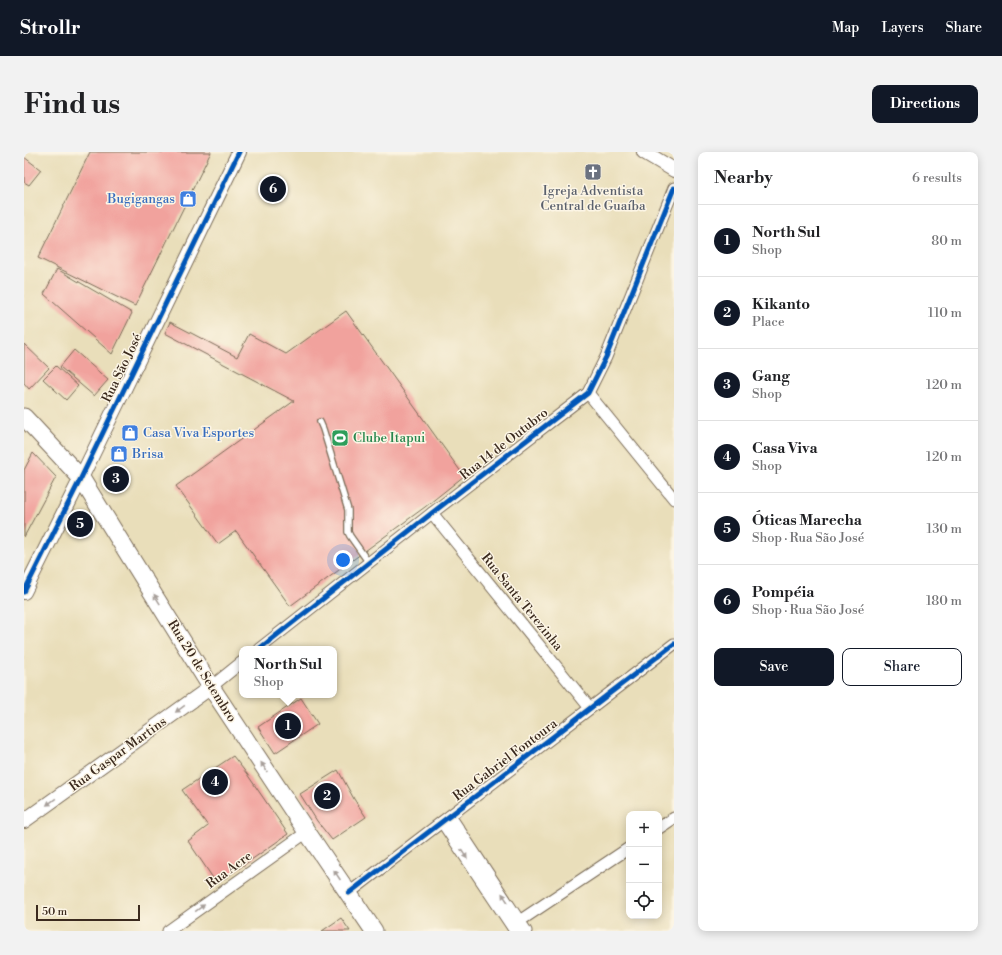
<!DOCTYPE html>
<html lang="en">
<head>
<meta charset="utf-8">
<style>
  body { margin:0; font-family:"Libre Bodoni",serif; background:#f2f2f2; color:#202124 }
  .controls { position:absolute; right:12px; bottom:12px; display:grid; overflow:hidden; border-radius:8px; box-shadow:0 2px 10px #0003 }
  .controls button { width:36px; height:36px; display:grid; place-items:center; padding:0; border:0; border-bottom:1px solid #e0e0e0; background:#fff; color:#202124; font:20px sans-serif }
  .scale { position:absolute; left:12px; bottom:10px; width:104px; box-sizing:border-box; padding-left:4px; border:2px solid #3b2a1e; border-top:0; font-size:11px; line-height:14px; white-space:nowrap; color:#3b2a1e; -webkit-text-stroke:3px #fcf5e5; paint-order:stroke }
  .you { position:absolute; left:319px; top:408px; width:14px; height:14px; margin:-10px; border:3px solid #fff; border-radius:50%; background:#1a73e8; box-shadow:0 0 0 6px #1a73e833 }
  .badge { display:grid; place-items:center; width:26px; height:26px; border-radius:50%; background:#111827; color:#fff; font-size:13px; font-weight:700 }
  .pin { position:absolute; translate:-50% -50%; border:2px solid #fff; box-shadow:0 1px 4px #0006 }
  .popup { position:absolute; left:215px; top:494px; width:98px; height:52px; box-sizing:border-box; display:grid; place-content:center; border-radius:8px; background:#fff; filter:drop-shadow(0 1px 3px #0005); font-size:13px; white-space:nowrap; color:#757577 }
  .popup b { font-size:15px; color:#202124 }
  .popup::after { content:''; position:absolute; left:50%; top:100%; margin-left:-8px; border:8px solid transparent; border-top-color:#fff }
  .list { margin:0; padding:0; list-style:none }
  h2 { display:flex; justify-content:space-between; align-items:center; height:52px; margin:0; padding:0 16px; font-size:17px }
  h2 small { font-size:13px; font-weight:400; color:#757577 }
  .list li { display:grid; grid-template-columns:26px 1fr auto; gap:12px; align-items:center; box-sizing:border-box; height:72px; padding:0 16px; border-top:1px solid #e0e0e0 }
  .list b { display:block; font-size:15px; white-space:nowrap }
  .list p { margin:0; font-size:13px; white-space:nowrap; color:#757577 }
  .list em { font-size:13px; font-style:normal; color:#757577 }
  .actions { display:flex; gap:8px; padding:12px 16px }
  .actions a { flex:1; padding:9px 0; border:1px solid #111827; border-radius:8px; text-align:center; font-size:14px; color:#111827 }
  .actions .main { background:#111827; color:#fff }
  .icon { flex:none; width:22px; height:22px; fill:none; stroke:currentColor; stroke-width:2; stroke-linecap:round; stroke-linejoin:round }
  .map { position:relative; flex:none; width:650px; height:779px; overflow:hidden; border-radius:8px }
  header { display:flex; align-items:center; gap:24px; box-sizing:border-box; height:56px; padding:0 20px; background:#111827; color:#fff }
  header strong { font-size:19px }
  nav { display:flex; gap:22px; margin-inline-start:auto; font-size:14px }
  .intro { display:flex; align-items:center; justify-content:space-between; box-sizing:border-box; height:96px; padding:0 24px }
  h1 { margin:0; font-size:28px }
  .button { padding:10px 18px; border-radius:8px; background:#111827; color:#fff; font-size:14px; font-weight:700 }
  main { display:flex; gap:24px; padding:0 24px }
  aside { flex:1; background:#fff; border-radius:8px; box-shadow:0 2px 10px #0003 }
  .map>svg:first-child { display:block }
</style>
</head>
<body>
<header>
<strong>Strollr</strong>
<nav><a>Map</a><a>Layers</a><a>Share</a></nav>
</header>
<div class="intro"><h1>Find us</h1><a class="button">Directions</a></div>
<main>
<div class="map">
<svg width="650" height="779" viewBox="0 0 650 779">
  <rect width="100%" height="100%" fill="#fcf5e5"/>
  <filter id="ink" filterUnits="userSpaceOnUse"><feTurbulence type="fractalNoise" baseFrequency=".025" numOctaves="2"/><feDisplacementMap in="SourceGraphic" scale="8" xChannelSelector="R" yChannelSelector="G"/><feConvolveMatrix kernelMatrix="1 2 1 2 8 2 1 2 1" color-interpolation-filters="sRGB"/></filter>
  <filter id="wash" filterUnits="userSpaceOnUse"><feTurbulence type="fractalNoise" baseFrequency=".012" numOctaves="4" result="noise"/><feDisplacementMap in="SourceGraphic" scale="16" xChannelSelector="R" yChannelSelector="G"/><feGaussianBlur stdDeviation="0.9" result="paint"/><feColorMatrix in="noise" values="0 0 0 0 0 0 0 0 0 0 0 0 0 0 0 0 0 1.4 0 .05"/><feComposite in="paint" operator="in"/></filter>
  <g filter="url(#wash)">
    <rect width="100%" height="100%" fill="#e9deba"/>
    <g id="blocks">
      <g fill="#f1a29d">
        <polygon points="66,0 187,0 111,154 14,106"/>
        <polygon points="0,5 17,18 5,33 0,30"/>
        <polygon points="33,117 108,161 88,202 20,142"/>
        <polygon points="322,159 440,324 401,355 266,454 212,379 194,392 152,334 270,249 141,181 146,170 213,205 225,182 262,202"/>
        <polygon points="0,192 25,216 5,237 0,231"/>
        <polygon points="50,198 84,228 70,244 36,215"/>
        <polygon points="32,214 54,234 42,248 19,227"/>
        <polygon points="9,301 32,325 0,385 0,318"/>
        <polygon points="277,546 294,572 251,601 234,575"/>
        <polygon points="209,604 223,622 264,682 193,732 164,689 184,674 158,638"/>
        <polygon points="314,618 330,647 342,665 308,688 293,669 276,642"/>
        <polygon points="317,766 326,779 298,779"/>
      </g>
    </g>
  </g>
  <g filter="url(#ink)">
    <use href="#blocks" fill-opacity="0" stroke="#786955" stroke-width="1"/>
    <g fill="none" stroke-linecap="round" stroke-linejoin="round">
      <g stroke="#786955" stroke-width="8">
        <polyline id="service" points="296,270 299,277 324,358 324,380 326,384 345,411"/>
      </g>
      <g stroke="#786955" stroke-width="13">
        <g id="minor">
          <polyline points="564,241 650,347"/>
          <polyline points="408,361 566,556"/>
          <polyline points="235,497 408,361 564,241 582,205 650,36"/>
          <polyline points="187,535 218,510"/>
          <polyline points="426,664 502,779"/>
          <polyline points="418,670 491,779"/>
          <polyline points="635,676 650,666"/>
          <polyline points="325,741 650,492"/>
          <polyline points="488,774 605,696"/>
          <polyline points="144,779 283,680"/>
        </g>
      </g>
      <g stroke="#786955" stroke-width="16">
        <g id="tertiary">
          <polyline points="620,0 650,18"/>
          <polyline points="0,440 57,326 215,0"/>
          <polyline points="0,669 187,535"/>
        </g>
      </g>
      <g stroke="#786955" stroke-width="19">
        <polyline id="primary" points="0,265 57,326 187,535 283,680 350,779"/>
      </g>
      <use href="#service" stroke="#fff" stroke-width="5.5"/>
      <use href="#minor" stroke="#fff" stroke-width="11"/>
      <use href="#tertiary" stroke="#fff" stroke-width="14"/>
      <use href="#primary" stroke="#fff" stroke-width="17"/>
      <g stroke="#fcf5e5" stroke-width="8">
        <g id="cycleway">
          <polyline points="0,440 57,326 215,0"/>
          <polyline points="235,497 408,361 564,241 582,205 650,36"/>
          <polyline points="325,741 650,492"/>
        </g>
      </g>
      <use href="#cycleway" stroke="#0057b8" stroke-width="5"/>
    </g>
    <defs><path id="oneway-solid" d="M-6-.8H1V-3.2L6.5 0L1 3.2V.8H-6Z"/></defs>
    <g fill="#a79f9a">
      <use href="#oneway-solid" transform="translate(133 447) rotate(-122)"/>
      <use href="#oneway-solid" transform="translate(156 557) rotate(144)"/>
      <use href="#oneway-solid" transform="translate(240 615) rotate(-123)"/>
      <use href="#oneway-solid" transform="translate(27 650) rotate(144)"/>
      <use href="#oneway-solid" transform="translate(440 702) rotate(56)"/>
      <use href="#oneway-solid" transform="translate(313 723) rotate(-124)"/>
      <use href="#oneway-solid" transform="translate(481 746) rotate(-124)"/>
      <use href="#oneway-solid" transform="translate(176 756) rotate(-36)"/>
    </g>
  </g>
  <defs>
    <g id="church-square" transform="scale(0.9)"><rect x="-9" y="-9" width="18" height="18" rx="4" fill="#6b7280" stroke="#fcf5e5"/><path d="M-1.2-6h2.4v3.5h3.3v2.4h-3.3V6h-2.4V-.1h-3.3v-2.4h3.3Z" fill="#fff"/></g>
    <g id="shop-square" transform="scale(0.9)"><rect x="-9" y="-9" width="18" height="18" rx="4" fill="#3f7fe0" stroke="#fcf5e5"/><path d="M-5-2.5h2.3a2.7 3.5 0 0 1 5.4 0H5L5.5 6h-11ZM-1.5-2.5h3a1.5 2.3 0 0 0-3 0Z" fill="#fff"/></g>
    <g id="stadium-square" transform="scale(0.9)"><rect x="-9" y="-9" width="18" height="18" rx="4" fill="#2e9e5b" stroke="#fcf5e5"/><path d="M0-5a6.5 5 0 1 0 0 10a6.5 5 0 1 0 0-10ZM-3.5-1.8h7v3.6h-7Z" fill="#fff"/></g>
  </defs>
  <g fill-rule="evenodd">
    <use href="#church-square" x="569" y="20"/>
    <use href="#shop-square" x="164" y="47"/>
    <use href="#shop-square" x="106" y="281"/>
    <use href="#stadium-square" x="316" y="286"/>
    <use href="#shop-square" x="95" y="302"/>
  </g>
  <g text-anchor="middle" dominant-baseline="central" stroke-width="3" stroke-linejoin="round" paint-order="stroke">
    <g font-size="13" fill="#5b616d" stroke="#fcf5e5">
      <text x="569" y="39">Igreja Adventista<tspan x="569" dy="15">Central de Guaíba</tspan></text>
    </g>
    <g font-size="13" fill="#366cbe" stroke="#fcf5e5" text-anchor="start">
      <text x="151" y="47" text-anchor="end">Bugigangas</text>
      <text x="119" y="281">Casa Viva Esportes</text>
      <text x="108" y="302">Brisa</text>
    </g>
    <g font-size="13" fill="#3b2a1e" stroke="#fcf5e5">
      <text transform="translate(98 216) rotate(-64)">Rua São José</text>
      <text transform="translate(480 292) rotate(-38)">Rua 14 de Outubro</text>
      <text transform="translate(498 450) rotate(51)">Rua Santa Terezinha</text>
      <text transform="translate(178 519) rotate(58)">Rua 20 de Setembro</text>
      <text transform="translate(94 602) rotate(-36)">Rua Gaspar Martins</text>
      <text transform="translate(481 608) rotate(-37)">Rua Gabriel Fontoura</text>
      <text transform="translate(205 718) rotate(-36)">Rua Acre</text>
    </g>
    <g font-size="13" fill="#27864d" stroke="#fcf5e5" text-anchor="start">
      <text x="329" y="286">Clube Itapui</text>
    </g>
  </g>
</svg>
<div class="controls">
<button>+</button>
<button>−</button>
<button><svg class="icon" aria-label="locate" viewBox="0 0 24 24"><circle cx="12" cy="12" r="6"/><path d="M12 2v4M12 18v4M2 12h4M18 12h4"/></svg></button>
</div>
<div class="scale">50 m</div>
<div class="you"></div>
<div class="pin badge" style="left:264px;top:574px">1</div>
<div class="popup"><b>North Sul</b>Shop</div>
<div class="pin badge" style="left:303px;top:644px">2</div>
<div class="pin badge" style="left:92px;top:327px">3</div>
<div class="pin badge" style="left:191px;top:630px">4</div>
<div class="pin badge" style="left:56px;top:372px">5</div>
<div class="pin badge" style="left:249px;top:37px">6</div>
</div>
<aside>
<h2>Nearby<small>6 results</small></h2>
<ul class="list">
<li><span class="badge">1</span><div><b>North Sul</b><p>Shop</p></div><em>80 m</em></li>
<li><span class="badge">2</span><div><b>Kikanto</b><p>Place</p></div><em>110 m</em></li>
<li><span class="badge">3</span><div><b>Gang</b><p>Shop</p></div><em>120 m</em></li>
<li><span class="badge">4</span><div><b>Casa Viva</b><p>Shop</p></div><em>120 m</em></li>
<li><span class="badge">5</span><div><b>Óticas Marecha</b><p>Shop · Rua São José</p></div><em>130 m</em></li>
<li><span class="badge">6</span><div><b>Pompéia</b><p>Shop · Rua São José</p></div><em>180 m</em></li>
</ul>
<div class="actions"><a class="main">Save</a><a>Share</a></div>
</aside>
</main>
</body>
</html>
